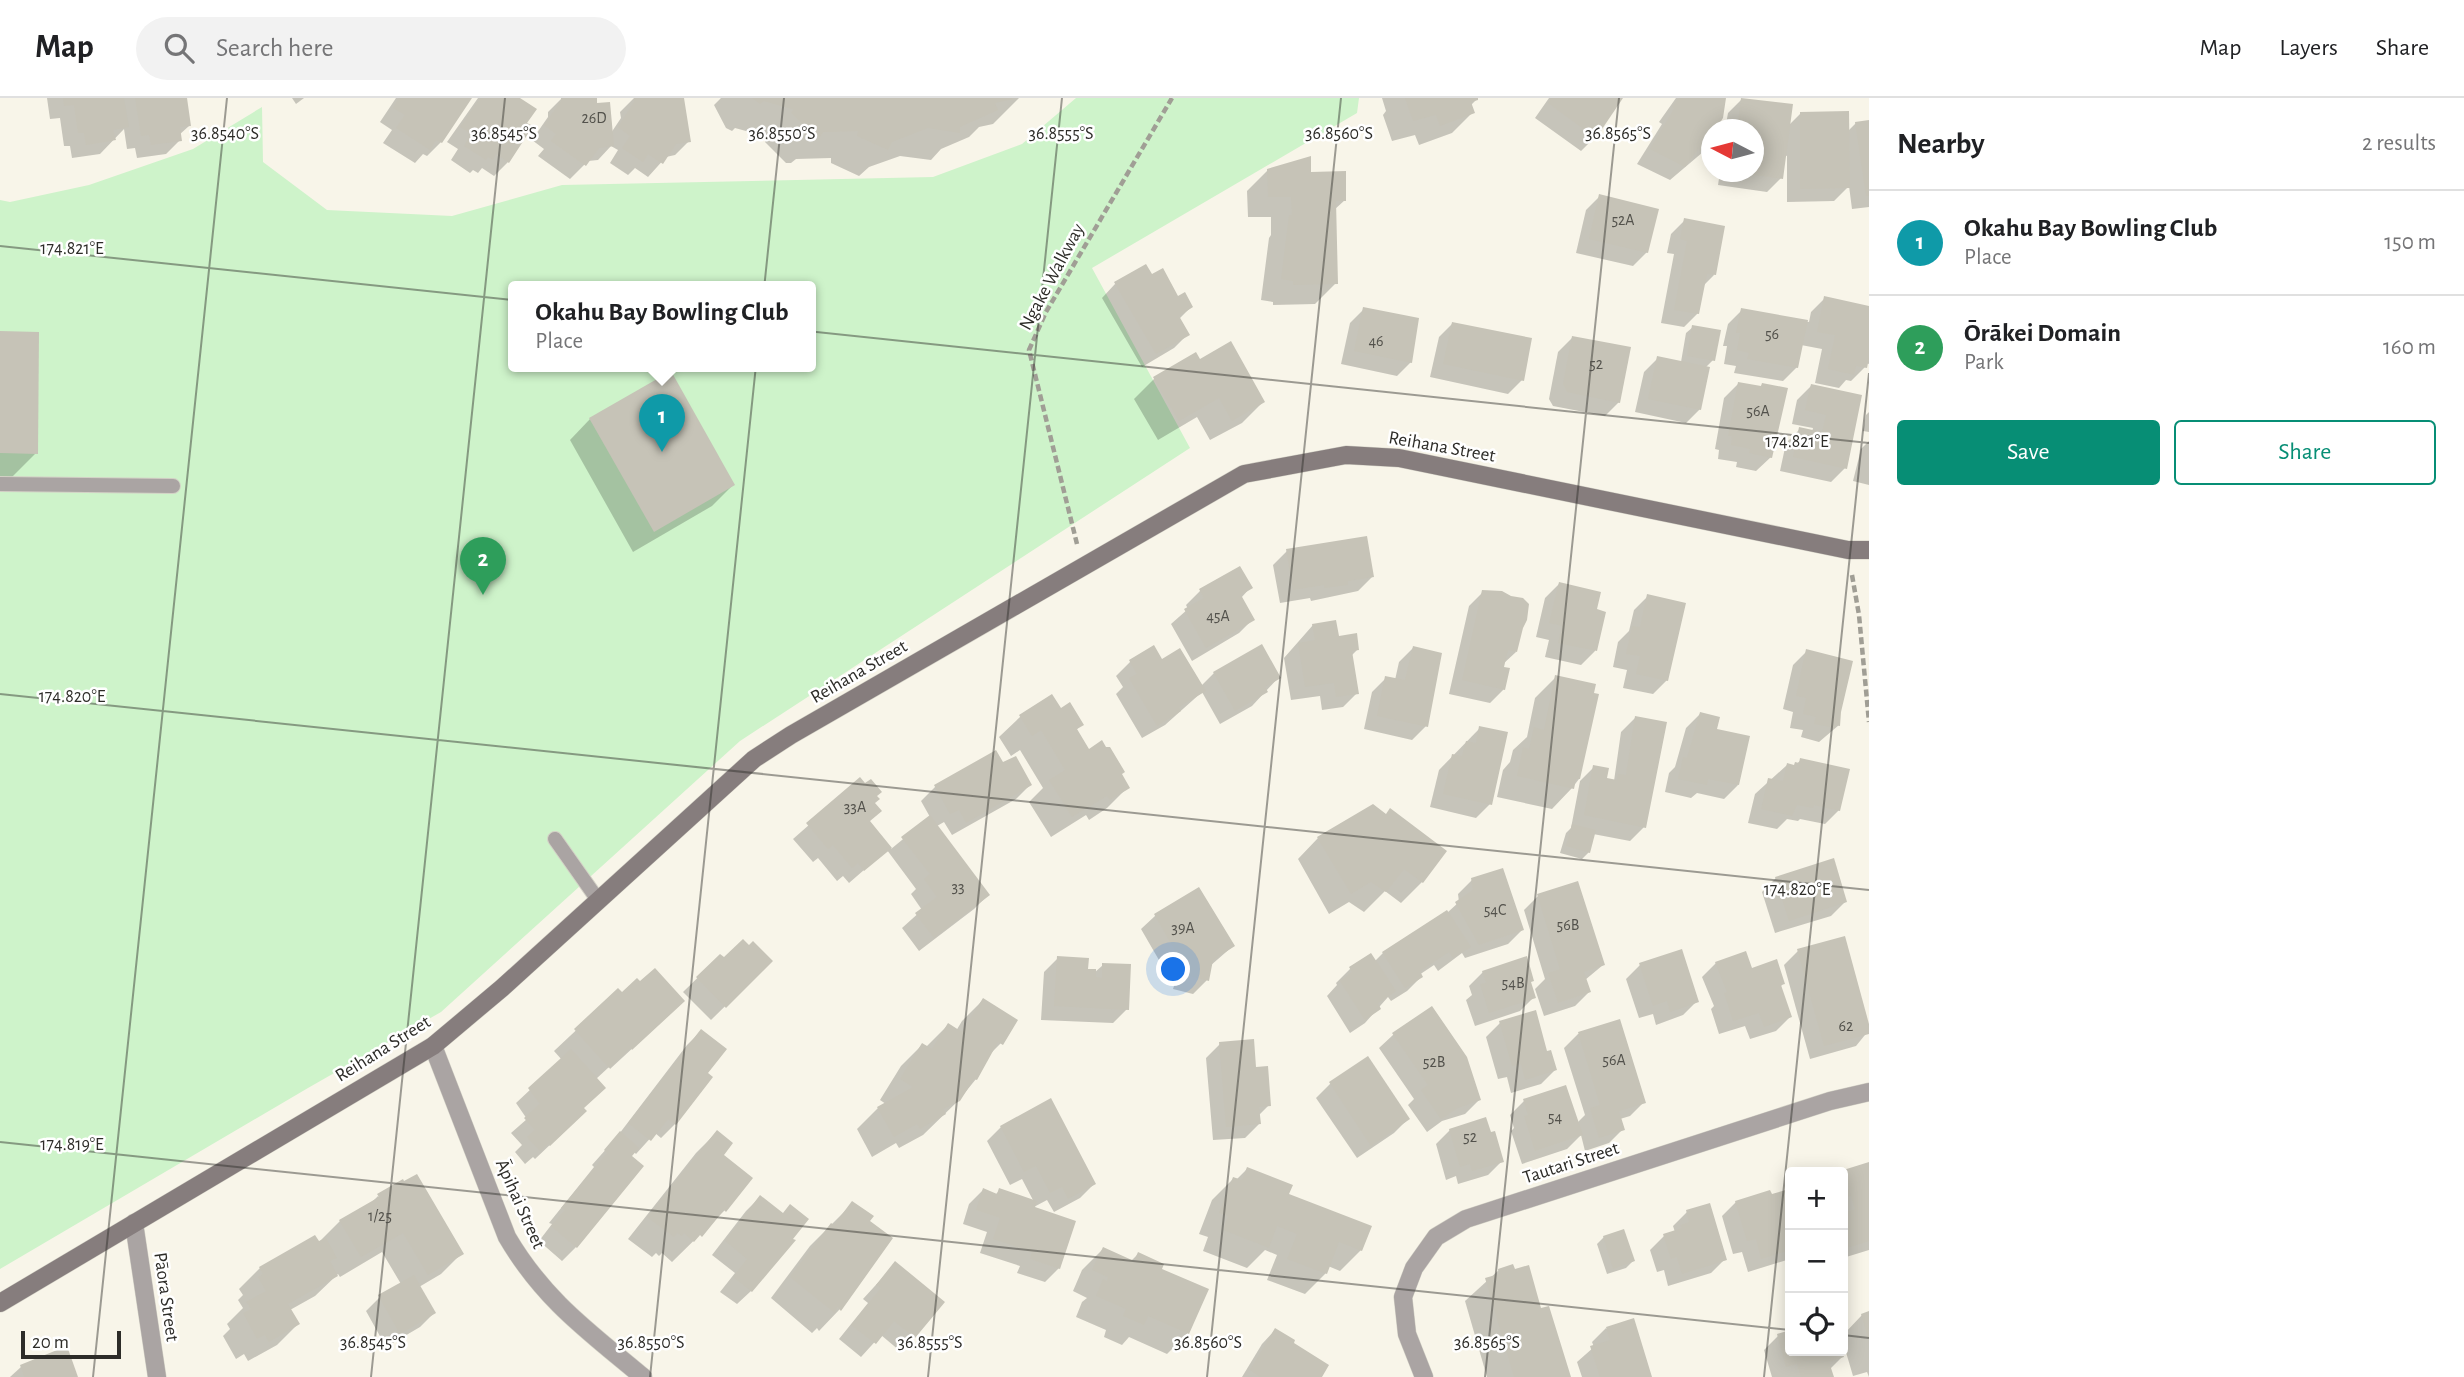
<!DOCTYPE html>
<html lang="en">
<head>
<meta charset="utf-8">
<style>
  body { margin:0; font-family:"Alegreya Sans",sans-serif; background:#f2f2f2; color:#202124 }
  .controls { position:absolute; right:21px; bottom:21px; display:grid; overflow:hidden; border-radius:7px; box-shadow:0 4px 18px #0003 }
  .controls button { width:63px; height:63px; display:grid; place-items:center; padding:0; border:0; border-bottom:2px solid #e0e0e0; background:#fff; color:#202124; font:35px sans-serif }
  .compass { position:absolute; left:1701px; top:21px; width:63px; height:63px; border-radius:50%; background:#fff; box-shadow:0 4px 18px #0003; rotate:276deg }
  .scale { position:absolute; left:21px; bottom:18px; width:100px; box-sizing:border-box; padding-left:7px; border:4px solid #2d2c28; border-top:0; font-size:19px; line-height:24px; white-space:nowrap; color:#2d2c28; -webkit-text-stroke:5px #fff; paint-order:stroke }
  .you { position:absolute; left:1174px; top:872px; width:24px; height:24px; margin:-18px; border:5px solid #fff; border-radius:50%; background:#1a73e8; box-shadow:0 0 0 10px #1a73e833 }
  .badge { display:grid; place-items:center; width:46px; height:46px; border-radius:50%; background:#078e75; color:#fff; font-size:23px; font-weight:700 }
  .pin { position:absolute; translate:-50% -58px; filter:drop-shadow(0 2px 4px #0008) }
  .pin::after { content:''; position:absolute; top:37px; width:24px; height:21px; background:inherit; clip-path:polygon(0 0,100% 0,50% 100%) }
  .popup { position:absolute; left:508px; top:183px; width:308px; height:91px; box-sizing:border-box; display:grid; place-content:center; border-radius:7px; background:#fff; filter:drop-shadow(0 2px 5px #0005); font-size:23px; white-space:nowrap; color:#757577 }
  .popup b { font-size:26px; color:#202124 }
  .popup::after { content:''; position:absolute; left:50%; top:100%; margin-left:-14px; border:14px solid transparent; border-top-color:#fff }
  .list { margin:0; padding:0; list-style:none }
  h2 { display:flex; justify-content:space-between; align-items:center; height:91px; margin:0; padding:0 28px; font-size:30px }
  h2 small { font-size:23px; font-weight:400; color:#757577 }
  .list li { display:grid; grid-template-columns:46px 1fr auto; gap:21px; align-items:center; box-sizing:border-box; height:105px; padding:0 28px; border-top:2px solid #e0e0e0 }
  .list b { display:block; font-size:26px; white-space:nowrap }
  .list p { margin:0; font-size:23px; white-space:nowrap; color:#757577 }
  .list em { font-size:23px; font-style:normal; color:#757577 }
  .actions { display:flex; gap:14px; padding:21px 28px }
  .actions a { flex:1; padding:16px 0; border:2px solid #078e75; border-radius:7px; text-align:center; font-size:24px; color:#078e75 }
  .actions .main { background:#078e75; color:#fff }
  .icon { flex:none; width:38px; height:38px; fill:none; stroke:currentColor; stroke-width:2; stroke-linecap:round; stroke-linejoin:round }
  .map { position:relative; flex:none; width:1869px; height:1279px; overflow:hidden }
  header { display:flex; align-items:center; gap:42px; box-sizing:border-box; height:98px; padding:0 35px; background:#fff; border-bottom:2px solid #e0e0e0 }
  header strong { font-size:33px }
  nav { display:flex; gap:38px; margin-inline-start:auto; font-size:24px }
  .search { width:490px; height:63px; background:#f2f2f2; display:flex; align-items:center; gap:18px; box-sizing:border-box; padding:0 24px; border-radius:38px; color:#757577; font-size:26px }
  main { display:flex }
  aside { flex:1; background:#fff }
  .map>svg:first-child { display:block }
</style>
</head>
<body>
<header>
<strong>Map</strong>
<div class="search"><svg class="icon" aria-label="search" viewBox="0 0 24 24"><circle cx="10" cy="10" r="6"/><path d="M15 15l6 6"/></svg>Search here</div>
<nav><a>Map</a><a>Layers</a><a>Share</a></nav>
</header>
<main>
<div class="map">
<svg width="1869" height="1279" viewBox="0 0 1869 1279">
  <rect width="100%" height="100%" fill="#f8f5e9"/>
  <path fill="#cef3ca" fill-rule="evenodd" d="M1076,0H1359L1357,15L1092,170L1190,350L740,643L441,914L308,990L0,1171V102L10,104L89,87L193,51L262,9L263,64L327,112L452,118L562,87L933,79L1022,46ZM513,188H811V268H513Z"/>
  <g fill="#0003">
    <polygon points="47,0 185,0 189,28 179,37 180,42 166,56 137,60 135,50 127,51 124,31 100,56 72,60 70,48 64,48 60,20 50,21"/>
    <polygon points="292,0 304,0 296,6"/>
    <polygon points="396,0 470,0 441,44 427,58 423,56 415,65 383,45 392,32 380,24"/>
    <polygon points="478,0 517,0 525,25 508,64 494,78 482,70 478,75 473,72 470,75 451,62 458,51 447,44"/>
    <polygon points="562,0 595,0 596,7 611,35 621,20 620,14 634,0 682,0 689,43 675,57 666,59 648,79 635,70 628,77 610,65 618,52 611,48 598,62 588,63 570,81 538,58 544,51 532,42 548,19 548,14"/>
    <polygon points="721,0 1019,0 993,26 979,29 969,39 941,51 931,62 900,58 869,69 859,78 831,65 831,60 796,61 791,65 786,65 765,44 767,40 764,38 735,30 732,33 726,30 714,7"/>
    <polygon points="1382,0 1476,0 1476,2 1471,7 1473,14 1452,35 1419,47 1415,37 1392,43 1383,17 1386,13"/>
    <polygon points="1549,0 1548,0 1620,0 1595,39 1581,53 1535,20"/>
    <polygon points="1676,0 1724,0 1703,54 1670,82 1637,66 1662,26 1659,24"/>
    <polygon points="1742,1 1788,28 1800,16 1847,34 1856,25 1869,24 1869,109 1852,111 1849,88 1834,103 1787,104 1787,58 1784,57 1781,80 1767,94 1718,87 1720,74 1754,74 1754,32 1725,32 1728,15"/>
    <polygon points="1268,72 1345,102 1334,112 1336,185 1315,206 1273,207 1273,204 1261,202 1269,140 1271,137 1271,119 1248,119 1247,93"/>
    <polygon points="1600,98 1647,154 1633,168 1576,155 1586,112"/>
    <polygon points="1685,122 1714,177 1703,188 1698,215 1684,229 1661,225 1674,156 1667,155 1671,136"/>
    <polygon points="1115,186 1177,201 1191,209 1179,221 1188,236 1174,250 1142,269 1102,200"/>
    <polygon points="1825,200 1869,210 1869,266 1866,265 1865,269 1851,283 1846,282 1839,290 1815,285 1822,251 1801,247 1797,269 1783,283 1734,275 1736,268 1724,266 1727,248 1723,248 1728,226 1742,212 1809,224 1811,214"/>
    <polygon points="1364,211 1411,264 1397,278 1341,266 1350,225"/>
    <polygon points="1453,225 1522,282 1508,296 1430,279 1439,239"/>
    <polygon points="1693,229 1713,262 1706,269 1700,311 1686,325 1635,314 1644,274 1658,260 1681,264 1686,235"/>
    <polygon points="0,235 36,355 9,382 0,382"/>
    <polygon points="1572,240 1619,304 1605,318 1553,308 1549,301 1558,254"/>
    <polygon points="1199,263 1263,304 1242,325 1210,342 1197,319 1158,342 1134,301 1155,280"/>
    <polygon points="1738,286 1759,290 1762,287 1771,359 1756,373 1736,369 1737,364 1718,361 1719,352 1715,351 1724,300"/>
    <polygon points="1811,288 1860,298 1845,370 1831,384 1780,373 1786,345 1800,331 1812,334 1813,330 1792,326 1797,302"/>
    <polygon points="1869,314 1869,334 1863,333 1866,317"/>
    <polygon points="590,321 733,387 712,408 633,454 570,342"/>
    <polygon points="1869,343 1869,387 1853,383 1861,351"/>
    <polygon points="1287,453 1372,479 1358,493 1311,503 1310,500 1280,505 1273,467"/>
    <polygon points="1559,486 1595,513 1595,553 1581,567 1545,559 1549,542 1536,539 1545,500"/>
    <polygon points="1250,490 1241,500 1253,521 1239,535 1192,563 1171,526 1188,511 1186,507 1200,493"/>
    <polygon points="1483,494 1516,554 1503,566 1504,591 1490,605 1449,596 1469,508"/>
    <polygon points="1648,498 1667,582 1653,596 1623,590 1627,572 1613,569 1618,544 1629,533 1634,512"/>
    <polygon points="1313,527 1357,552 1351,558 1357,595 1343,609 1322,612 1320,598 1291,602 1284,560"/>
    <polygon points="1261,548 1279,579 1252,608 1220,626 1202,594 1165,627 1142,640 1116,596 1123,589 1116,578 1130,564 1162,563 1201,588 1214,575"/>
    <polygon points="1413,550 1426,628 1412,642 1364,631 1372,594 1386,580 1395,582 1399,564"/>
    <polygon points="1807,553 1840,613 1839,627 1819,644 1801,639 1803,632 1790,630 1793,614 1783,611 1793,567"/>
    <polygon points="1556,579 1579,681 1572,690 1552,711 1497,699 1503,672 1510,664 1513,652 1527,639 1535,600"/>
    <polygon points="1052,599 1060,613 1082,626 1076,632 1089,653 1120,676 1128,689 1107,710 1089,722 1086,717 1051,739 1029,704 1043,690 1020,652 1011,658 999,639 1020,619"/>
    <polygon points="1700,616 1715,633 1738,687 1724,701 1697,695 1691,700 1665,694 1669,675 1675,669 1686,630"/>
    <polygon points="1635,620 1644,729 1630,743 1593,736 1589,754 1582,761 1560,755 1566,735 1571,730 1580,683 1594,669 1605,681 1614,683 1621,634"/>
    <polygon points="1480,630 1490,706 1476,720 1430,709 1439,672"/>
    <polygon points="1801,662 1839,712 1825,726 1800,721 1798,723 1787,721 1777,731 1748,725 1755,696 1787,667 1793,669"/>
    <polygon points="1003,667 1030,687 1016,701 952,737 944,724 937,728 988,797 974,811 919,853 902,830 922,812 911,796 916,791 887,752 849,785 843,778 837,783 818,760 813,764 793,741 860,682 875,699 868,724 891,751 930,719 921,703 935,689"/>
    <polygon points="1318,740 1445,753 1422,784 1401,805 1385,793 1364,814 1349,804 1329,816 1298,761"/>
    <polygon points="1776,780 1845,804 1831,818 1775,835 1762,794"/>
    <polygon points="1472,782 1522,832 1508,846 1465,860 1462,855 1438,873 1434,867 1419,877 1421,879 1407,893 1391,903 1388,899 1365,925 1350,935 1327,898 1337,887 1336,885 1350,871 1371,857 1375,863 1383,855 1447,815 1459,804 1458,796"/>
    <polygon points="1198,791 1233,848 1210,868 1207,882 1193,896 1173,891 1174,888 1141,831 1155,818"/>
    <polygon points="1538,798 1603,867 1585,882 1589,894 1575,908 1544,918 1535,891 1545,881 1524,812"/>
    <polygon points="1798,853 1869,932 1856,948 1810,961 1784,867"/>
    <polygon points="720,858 724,862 771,863 711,922 683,894"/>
    <polygon points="1058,860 1094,875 1103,867 1127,911 1113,925 1041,922 1044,874"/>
    <polygon points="1716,865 1751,872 1783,886 1780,889 1790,919 1776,933 1750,941 1745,928 1719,936 1711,911 1714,908 1702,879"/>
    <polygon points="1640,867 1697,903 1683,917 1656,927 1653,916 1639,920 1626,881"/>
    <polygon points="1483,874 1529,886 1534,899 1520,913 1475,928 1466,902 1472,897 1469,888"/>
    <polygon points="618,893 661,924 610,971 609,969 596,981 582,1010 571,1027 535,1061 533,1059 525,1066 515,1054 522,1047 511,1035 527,1021 516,1005 562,962 554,953"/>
    <polygon points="983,902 1001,945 988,958 976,981 959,1002 923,1037 899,1050 896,1045 872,1059 857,1031 878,1010 886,1006 880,1002 901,968 922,947 927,948 948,927 956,933 962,923"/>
    <polygon points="1432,910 1479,1002 1465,1016 1442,1023 1427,1034 1408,1007 1414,1001 1379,950 1393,937"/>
    <polygon points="1618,923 1644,1004 1630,1018 1620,1021 1623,1031 1609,1045 1585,1053 1581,1037 1567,1051 1522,1066 1511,1033 1514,1030 1510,1017 1524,1003 1565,989 1577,1025 1585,1017 1564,950 1578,936"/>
    <polygon points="1500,925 1546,956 1555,972 1541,986 1511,995 1507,979 1498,981 1486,939"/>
    <polygon points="701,933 706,976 711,980 675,1026 661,1040 655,1035 636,1056 634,1054 576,1149 562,1163 539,1143 552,1126 549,1125 594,1069 592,1067 616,1040 687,947"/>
    <polygon points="1220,946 1254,971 1269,1007 1258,1018 1259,1026 1245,1040 1213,1042 1206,960"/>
    <polygon points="1368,961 1408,1021 1394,1035 1357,1060 1316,1000 1330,986"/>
    <polygon points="1051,1002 1094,1086 1080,1100 1054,1114 1047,1102 1032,1110 1059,1170 1045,1184 1017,1175 1020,1168 980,1155 987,1134 963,1126 969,1106 983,1092 995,1097 1000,1092 1034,1104 1022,1081 1010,1087 987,1043 1001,1029"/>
    <polygon points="1450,1032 1490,1036 1502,1063 1488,1077 1458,1086 1456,1078 1446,1082 1436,1046"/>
    <polygon points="717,1034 722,1057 725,1112 672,1164 662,1155 659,1158 656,1155 652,1159 628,1141 696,1055"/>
    <polygon points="1869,1066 1869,1152 1843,1160 1841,1074"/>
    <polygon points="1247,1071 1287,1097 1361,1152 1340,1173 1328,1168 1326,1175 1305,1196 1267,1182 1277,1157 1265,1152 1247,1170 1203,1153 1208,1139 1199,1136 1212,1102 1233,1081 1236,1082"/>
    <polygon points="1788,1093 1790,1101 1790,1161 1748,1174 1742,1154 1733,1156 1722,1118 1736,1104"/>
    <polygon points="378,1098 461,1156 441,1176 419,1189 434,1215 420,1229 386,1249 366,1213 380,1199 401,1186 382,1154 340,1179 338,1176 315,1198 290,1212 298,1226 277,1247 248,1263 244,1256 236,1261 223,1238 230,1231 227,1226 243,1210 238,1202 243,1197 239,1191 260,1170 318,1145 340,1123 371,1105"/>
    <polygon points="760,1099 751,1193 737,1206 720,1194 735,1175 712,1157 746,1113"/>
    <polygon points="853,1105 868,1123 890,1140 839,1212 819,1233 817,1230 812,1235 771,1200 810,1148"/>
    <polygon points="1687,1114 1725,1161 1711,1175 1668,1188 1664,1172 1657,1174 1650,1152 1664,1138 1675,1134 1673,1128"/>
    <polygon points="1604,1139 1633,1163 1626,1170 1607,1176 1597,1146"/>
    <polygon points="1103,1151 1131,1163 1138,1156 1160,1172 1188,1235 1167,1256 1129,1239 1122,1247 1104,1239 1106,1232 1076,1219 1082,1204 1087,1200 1073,1193 1082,1172"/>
    <polygon points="895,1166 943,1204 900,1253 881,1237 861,1259 839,1241 868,1205 863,1201"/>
    <polygon points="1499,1172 1540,1213 1569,1279 1487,1279 1465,1203"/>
    <polygon points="1869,1215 1869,1279 1867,1274 1853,1278 1843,1244 1843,1237 1862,1217"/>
    <polygon points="1606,1230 1650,1279 1582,1279 1577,1264 1594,1249 1592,1244"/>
    <polygon points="1275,1232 1291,1246 1320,1279 1242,1279 1262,1246"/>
    <polygon points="1790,1234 1790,1253 1840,1253 1842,1259 1830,1271 1832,1279 1772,1279 1764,1252 1778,1238"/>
    <polygon points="21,1269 77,1279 10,1279"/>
  </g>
  <g fill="#c6c3b7">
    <polygon points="63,0 124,0 129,29 113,32 116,42 86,47 84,35 78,35 74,7 64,8"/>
    <polygon points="135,0 187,0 191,28 180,29 182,43 151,47 149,37 141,38"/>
    <polygon points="399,0 472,0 442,45 436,42 430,52 396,30 405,17 393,10"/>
    <polygon points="480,0 520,0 537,11 527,25 533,28 509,65 496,56 493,62 488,59 486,62 464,48 471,36 460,29"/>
    <polygon points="561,0 597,0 597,5 610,4 614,48 599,50 586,68 551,43 556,36 544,27 561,3"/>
    <polygon points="634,0 684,0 691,44 676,46 663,66 648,56 643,64 622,50 630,38 618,29 634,4"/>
    <polygon points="752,0 1012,0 1013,1 995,5 998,12 960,29 960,35 928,30 892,44 888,52 857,38 858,33 823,34 820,39 814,38 791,15 793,12 792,11 764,3 760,6"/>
    <polygon points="1405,0 1478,0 1478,2 1471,4 1475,15 1440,28 1436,17 1413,23"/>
    <polygon points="1551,0 1623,0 1596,40 1548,5"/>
    <polygon points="1679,0 1726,0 1723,20 1715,32 1712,32 1712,45 1704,55 1698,51 1685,69 1650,51 1674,11 1672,9"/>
    <polygon points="1741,0 1793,6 1783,81 1741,75 1754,74 1754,32 1737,32"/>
    <polygon points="1849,13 1850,90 1800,91 1800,14"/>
    <polygon points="1869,22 1869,98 1866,98 1855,24"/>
    <polygon points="1311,58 1311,74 1346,73 1346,103 1336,103 1338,186 1293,187 1293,183 1281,181 1289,117 1292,117 1291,99 1268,99 1267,71"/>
    <polygon points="1599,96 1659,111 1648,155 1589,141"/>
    <polygon points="1684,120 1725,128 1716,177 1707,176 1699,216 1674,212 1687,143 1680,141"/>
    <polygon points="1146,166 1152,176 1163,170 1178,198 1185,194 1193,209 1179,218 1190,237 1156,256 1114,184"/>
    <polygon points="1824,198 1869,208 1869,260 1867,270 1856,268 1854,277 1828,271 1835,237 1817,234"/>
    <polygon points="1363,209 1419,220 1412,265 1354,253"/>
    <polygon points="1741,210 1808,222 1798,270 1747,261 1749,255 1737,252 1740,235 1736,235"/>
    <polygon points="1452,224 1532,240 1524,283 1443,266"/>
    <polygon points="1692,227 1721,232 1715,263 1687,258"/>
    <polygon points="0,233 39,234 38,356 0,355"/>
    <polygon points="1572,238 1631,249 1620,305 1567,294 1563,286"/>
    <polygon points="1231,243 1265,304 1232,323 1219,300 1179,323 1153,279 1196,254 1200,261"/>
    <polygon points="1657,258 1710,269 1701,312 1648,301"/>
    <polygon points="671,273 735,387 654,434 589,320"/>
    <polygon points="1738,284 1761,288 1762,285 1788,290 1772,360 1749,355 1750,351 1731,347 1732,338 1728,338"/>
    <polygon points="1811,286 1862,297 1847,371 1793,359 1799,329 1822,334 1826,317 1805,312"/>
    <polygon points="1367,438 1374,479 1348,483 1348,487 1324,490 1324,487 1293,492 1286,451"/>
    <polygon points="1240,468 1253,490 1241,497 1255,522 1206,550 1184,511 1204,500 1199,491"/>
    <polygon points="1559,484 1601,494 1597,511 1606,514 1597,553 1558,545 1562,528 1549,525"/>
    <polygon points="1482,492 1502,493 1511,498 1523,500 1529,506 1527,522 1523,530 1517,554 1508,552 1504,569 1510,570 1505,592 1462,582"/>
    <polygon points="1647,496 1686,505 1668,583 1636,576 1640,558 1626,556 1632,528 1640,529"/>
    <polygon points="1336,522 1339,538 1357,535 1359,552 1352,553 1359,596 1336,599 1334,585 1305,589 1298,545 1315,542 1312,526"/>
    <polygon points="1262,546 1281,580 1265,589 1268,594 1235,613 1213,574"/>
    <polygon points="1154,547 1162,561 1180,550 1206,593 1179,609 1181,613 1157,628 1129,580 1137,576 1129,562"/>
    <polygon points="1413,548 1442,555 1428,629 1377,618 1385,578 1405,582"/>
    <polygon points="1806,551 1853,563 1841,614 1840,628 1835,627 1835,630 1814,626 1816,619 1803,616 1806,600 1796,598"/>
    <polygon points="1555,577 1596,586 1594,595 1599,596 1580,681 1576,681 1574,691 1517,678 1523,649 1529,651 1534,629 1544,632"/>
    <polygon points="1052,596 1061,610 1070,604 1084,627 1077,631 1089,651 1102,642 1106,649 1110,649 1125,674 1122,676 1130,690 1110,702 1107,698 1072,719 1049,682 1065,672 1041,632 1032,638 1019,617"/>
    <polygon points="1700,614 1720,619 1717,631 1750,638 1739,687 1708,681 1707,687 1678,681 1683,659 1687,660"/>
    <polygon points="1635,618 1667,624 1646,730 1584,717 1593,667 1609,670 1607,680 1617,682 1618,676 1626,677"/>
    <polygon points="1479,628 1508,634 1492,707 1443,696 1452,656 1462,658 1466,643 1476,645"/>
    <polygon points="996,652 1003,664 1016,658 1032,687 966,725 959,712 950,716 934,687"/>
    <polygon points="1800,660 1850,671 1840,713 1814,707 1813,710 1797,707 1792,718 1761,711 1768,680 1783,683 1787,665 1794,667 1795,664 1799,665"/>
    <polygon points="860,679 865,685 871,681 882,694 877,698 880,701 875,705 882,713 870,723 892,750 864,773 858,765 852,770 833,747 828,751 806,725"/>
    <polygon points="1373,706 1386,716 1390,710 1447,753 1423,785 1404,771 1386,794 1371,784 1351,796 1317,739"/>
    <polygon points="930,717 990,797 934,840 915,815 937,799 924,781 930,776 901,739"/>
    <polygon points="1572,726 1596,732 1590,755 1566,748"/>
    <polygon points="1834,760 1847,804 1789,823 1775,779"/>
    <polygon points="1503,770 1524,832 1479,847 1455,804 1473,792 1471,780"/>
    <polygon points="1578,783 1605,867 1584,874 1591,894 1558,905 1548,875 1560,871 1537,796"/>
    <polygon points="1199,789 1235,848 1213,862 1209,883 1186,877 1187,873 1154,816"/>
    <polygon points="1447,812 1471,849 1453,860 1449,854 1420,873 1423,879 1405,890 1382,854"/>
    <polygon points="1845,838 1869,926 1869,936 1824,948 1797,851"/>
    <polygon points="743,841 749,847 753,843 773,863 726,910 696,879 720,856 724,859"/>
    <polygon points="1682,851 1699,904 1670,914 1667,903 1653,908 1639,865"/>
    <polygon points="1746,853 1752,870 1777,861 1785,886 1781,887 1792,919 1764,929 1759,915 1733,923 1724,895 1727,894 1715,864"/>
    <polygon points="1371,855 1396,893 1378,905 1381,911 1365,922 1340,883 1352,874 1349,869"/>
    <polygon points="1057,858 1089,860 1088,871 1096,871 1096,879 1102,880 1102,865 1131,866 1129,912 1054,908"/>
    <polygon points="1527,858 1534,883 1531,884 1536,900 1489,915 1480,886 1486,885 1482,873"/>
    <polygon points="655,870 685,903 632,952 631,950 609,970 574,931 618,890 622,894 637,880 640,883"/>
    <polygon points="983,900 1018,922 1003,947 998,944 977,982 974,981 960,1003 943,1011 946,1016 920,1031 917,1026 894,1039 877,1009 913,989 900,981 922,945 932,951 948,925 962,934"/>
    <polygon points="1432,908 1467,959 1481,1002 1458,1010 1441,1021 1421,992 1428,987 1392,935"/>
    <polygon points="1536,912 1547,953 1551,952 1557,972 1525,982 1521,966 1512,968 1499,923"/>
    <polygon points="1620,921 1646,1005 1619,1013 1625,1032 1599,1040 1590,1010 1600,1007 1578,934"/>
    <polygon points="701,931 727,951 708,975 713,979 676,1027 668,1021 651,1043 628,1025"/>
    <polygon points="1254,941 1256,969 1268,968 1271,1008 1259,1009 1261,1026 1226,1029 1219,944"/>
    <polygon points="571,951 606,990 584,1010 587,1013 550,1048 548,1046 540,1053 527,1039 535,1032 524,1020 540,1006 528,990"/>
    <polygon points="1368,958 1410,1021 1371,1048 1329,984"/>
    <polygon points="1566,987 1583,1037 1535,1053 1524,1018 1528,1017 1523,1001"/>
    <polygon points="1051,1000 1096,1086 1068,1101 1062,1089 1050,1095 1036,1068 1024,1074 1000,1028"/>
    <polygon points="1486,1019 1491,1034 1495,1033 1504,1064 1472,1073 1470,1066 1460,1069 1449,1031"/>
    <polygon points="717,1032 733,1045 724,1057 753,1080 726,1114 724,1112 702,1139 700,1137 694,1144 684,1135 682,1138 677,1135 674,1139 647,1119"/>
    <polygon points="620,1033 639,1050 632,1058 644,1068 577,1150 551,1128 565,1112 561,1110 607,1055 604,1052"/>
    <polygon points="1869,1064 1869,1143 1847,1150 1843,1137 1843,1115 1855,1111 1851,1098 1843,1100 1843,1074 1837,1074"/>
    <polygon points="1247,1069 1293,1087 1289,1096 1372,1128 1362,1153 1339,1144 1327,1176 1287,1161 1297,1136 1277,1128 1269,1150 1223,1132 1228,1118 1219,1115 1233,1079 1242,1082"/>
    <polygon points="417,1076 464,1156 428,1177 403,1135 361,1159 339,1122 379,1099 377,1096 403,1081 404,1083"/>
    <polygon points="983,1090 997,1096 999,1090 1037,1103 1035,1109 1076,1123 1060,1171 1030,1161 1032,1154 993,1141 1000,1120 976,1112"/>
    <polygon points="1789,1091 1790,1152 1761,1161 1756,1141 1747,1143 1735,1103 1770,1092 1772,1096"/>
    <polygon points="760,1097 783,1115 790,1106 809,1121 793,1141 796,1142 752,1194 733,1179 747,1161 725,1143"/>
    <polygon points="852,1103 874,1118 870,1123 893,1140 841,1213 837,1209 835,1215 790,1179 831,1125 834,1127"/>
    <polygon points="1710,1105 1727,1162 1682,1176 1677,1159 1671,1161 1663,1136 1682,1130 1680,1127 1689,1124 1686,1112"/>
    <polygon points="1624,1131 1635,1163 1613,1171 1603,1138"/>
    <polygon points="315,1137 319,1143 326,1140 337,1160 330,1163 338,1178 288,1206 300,1226 269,1244 265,1237 257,1241 243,1215 251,1211 246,1204 266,1193 258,1179 263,1176 259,1169"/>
    <polygon points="1103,1149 1134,1163 1138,1154 1164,1166 1162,1171 1209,1191 1189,1236 1148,1218 1144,1227 1123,1218 1126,1211 1096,1198 1103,1181 1107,1183 1108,1179 1092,1172"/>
    <polygon points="895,1163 945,1204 915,1240 894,1223 876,1246 851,1227 881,1190 876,1187"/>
    <polygon points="1513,1166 1515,1171 1529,1167 1541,1210 1549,1208 1571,1279 1514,1279 1485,1180 1499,1176 1498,1171"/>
    <polygon points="414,1177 436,1215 400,1236 378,1197"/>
    <polygon points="1869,1213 1869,1240 1868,1240 1861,1216"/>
    <polygon points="1634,1220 1652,1279 1600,1279 1590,1248 1610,1242 1606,1229"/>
    <polygon points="1275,1230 1295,1242 1294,1245 1329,1267 1322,1279 1260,1279 1250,1272"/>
    <polygon points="1790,1232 1790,1253 1842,1253 1844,1259 1829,1264 1834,1279 1801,1279 1797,1266 1786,1269 1777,1236"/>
    <polygon points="67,1248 78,1279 24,1279 20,1267"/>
  </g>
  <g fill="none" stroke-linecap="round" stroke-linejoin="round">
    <g stroke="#d3d1c6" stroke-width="16">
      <g id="lane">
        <polyline points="0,386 173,388"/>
        <polyline points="555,741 598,802"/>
      </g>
    </g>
    <g stroke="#d3d1c6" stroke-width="19">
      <g id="street">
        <path d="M433,948L507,1139C544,1202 588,1233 643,1279"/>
        <polyline points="134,1125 157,1279"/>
        <polyline points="1424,1279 1407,1236 1403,1199 1414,1170 1436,1139 1466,1121 1830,1003 1869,994"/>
      </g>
    </g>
    <g stroke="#d3d1c6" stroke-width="19">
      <polyline id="secondary" points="0,1205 433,948 502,890 754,661 791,637 1244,376 1346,357 1399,360 1848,452 1869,452"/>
    </g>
    <g stroke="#a09e95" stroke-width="4.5" stroke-dasharray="7 3.5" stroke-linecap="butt">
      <polyline points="1077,446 1029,252 1046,214 1172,0"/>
      <polyline points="1852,477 1859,517 1869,624"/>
    </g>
    <use href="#lane" stroke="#aaa4a3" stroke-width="14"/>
    <use href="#street" stroke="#aaa4a3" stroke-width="18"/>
    <use href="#secondary" stroke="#867d7d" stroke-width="18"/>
  </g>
  <path fill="none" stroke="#2d2c28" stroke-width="2" stroke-opacity="0.45" d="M0,148L1869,345M0,596L1869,792M0,1044L1790,1232M1843,1237L1869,1240M93,1279L227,0M371,1279L505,0M650,1279L784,0M928,1279L1062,0M1207,1279L1341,0M1485,1279L1619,0M1764,1279L1869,275"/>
  <g text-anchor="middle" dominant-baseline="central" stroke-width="5" stroke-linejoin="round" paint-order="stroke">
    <g font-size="16" fill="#53524c">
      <text x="594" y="20">26D</text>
      <text x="1623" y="122">52A</text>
      <text x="1772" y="236">56</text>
      <text x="1376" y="243">46</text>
      <text x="1596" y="266">52</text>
      <text x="1758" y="313">56A</text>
      <text x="1218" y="518">45A</text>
      <text x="855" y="709">33A</text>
      <text x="958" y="789">33</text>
      <text x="1495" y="812">54C</text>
      <text x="1568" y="827">56B</text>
      <text x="1183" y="830">39A</text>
      <text x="1513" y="885">54B</text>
      <text x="1846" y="928">62</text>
      <text x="1614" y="962">56A</text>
      <text x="1434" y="964">52B</text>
      <text x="1555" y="1019">54</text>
      <text x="1470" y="1039">52</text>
      <text x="380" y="1118">1/25</text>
    </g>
    <g font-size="19" fill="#2d2c28" stroke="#fff">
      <text transform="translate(1052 179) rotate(-62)">Ngake Walkway</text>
      <text transform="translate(1442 349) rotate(10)">Reihana Street</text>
      <text transform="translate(859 574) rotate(-30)">Reihana Street</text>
      <text transform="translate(383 951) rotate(-32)">Reihana Street</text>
      <text transform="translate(1571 1065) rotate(-18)">Tautari Street</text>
      <text transform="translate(520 1106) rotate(66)">Āpihai Street</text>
      <text transform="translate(166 1199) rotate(82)">Pāora Street</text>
    </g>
  </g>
  <g font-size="18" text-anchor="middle" fill="#2d2c28" stroke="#fff" stroke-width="5" stroke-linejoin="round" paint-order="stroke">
    <text x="225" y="41">36.8540°S</text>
    <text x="504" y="41">36.8545°S</text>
    <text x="782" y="41">36.8550°S</text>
    <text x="1061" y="41">36.8555°S</text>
    <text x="1339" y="41">36.8560°S</text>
    <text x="1618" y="41">36.8565°S</text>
    <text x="72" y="156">174.821°E</text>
    <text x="1797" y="349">174.821°E</text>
    <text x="72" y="604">174.820°E</text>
    <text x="1797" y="797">174.820°E</text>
    <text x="72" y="1052">174.819°E</text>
    <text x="373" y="1250">36.8545°S</text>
    <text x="651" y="1250">36.8550°S</text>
    <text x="930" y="1250">36.8555°S</text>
    <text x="1208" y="1250">36.8560°S</text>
    <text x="1487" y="1250">36.8565°S</text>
  </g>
</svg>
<div class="controls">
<button>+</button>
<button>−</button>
<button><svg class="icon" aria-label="locate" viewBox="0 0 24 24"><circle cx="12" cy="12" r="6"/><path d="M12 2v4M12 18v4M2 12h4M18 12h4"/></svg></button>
</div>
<svg class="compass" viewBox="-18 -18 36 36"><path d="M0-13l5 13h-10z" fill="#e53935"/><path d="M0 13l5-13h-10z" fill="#757577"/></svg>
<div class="scale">20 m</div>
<div class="you"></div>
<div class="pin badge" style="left:662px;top:354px;background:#0f9aa8">1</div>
<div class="popup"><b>Okahu Bay Bowling Club</b>Place</div>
<div class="pin badge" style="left:483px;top:497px;background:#2e9e5b">2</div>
</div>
<aside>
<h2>Nearby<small>2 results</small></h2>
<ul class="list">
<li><span class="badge" style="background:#0f9aa8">1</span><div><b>Okahu Bay Bowling Club</b><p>Place</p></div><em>150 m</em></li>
<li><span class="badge" style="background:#2e9e5b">2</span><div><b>Ōrākei Domain</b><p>Park</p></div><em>160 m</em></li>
</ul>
<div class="actions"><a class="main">Save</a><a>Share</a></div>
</aside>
</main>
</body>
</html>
